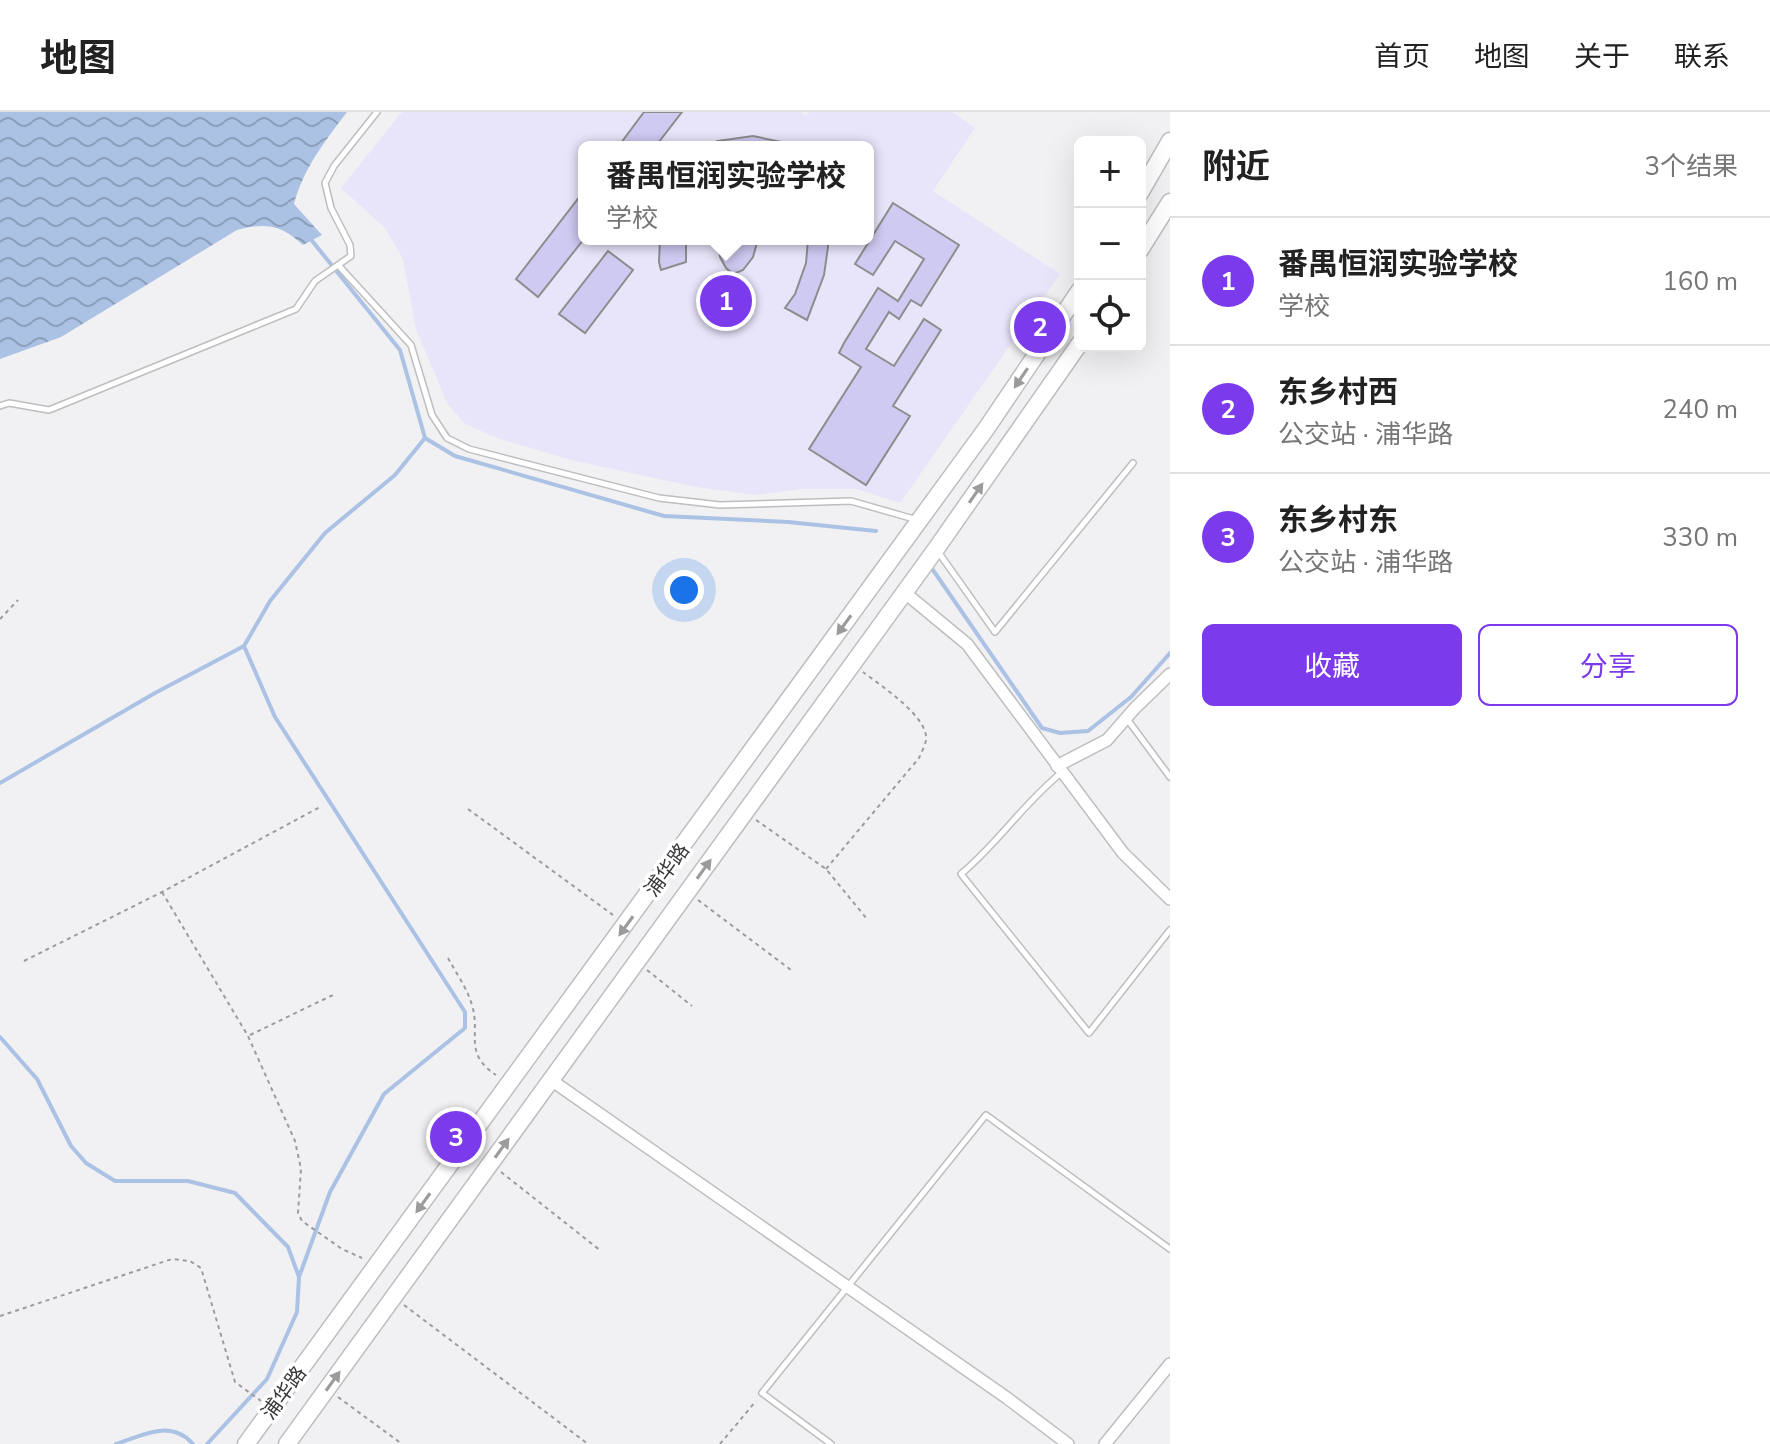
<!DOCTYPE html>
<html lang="zh">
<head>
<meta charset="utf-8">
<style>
  body { margin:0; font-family:"Nunito Sans","Noto Sans SC",sans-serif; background:#f6f6f6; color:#222 }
  .controls { position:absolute; right:24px; top:24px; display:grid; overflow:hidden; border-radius:12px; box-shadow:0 8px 32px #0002 }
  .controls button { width:72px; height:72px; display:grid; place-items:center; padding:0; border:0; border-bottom:2px solid #e0e0e0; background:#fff; color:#222; font:40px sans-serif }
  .you { position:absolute; left:684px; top:478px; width:28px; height:28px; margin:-20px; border:6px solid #fff; border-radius:50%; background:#1a73e8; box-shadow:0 0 0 12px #1a73e833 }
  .badge { display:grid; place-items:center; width:52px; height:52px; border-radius:50%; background:#7c3aed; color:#fff; font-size:26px; font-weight:700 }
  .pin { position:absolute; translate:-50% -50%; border:4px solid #fff; box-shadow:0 2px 8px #0006 }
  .popup { position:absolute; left:578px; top:29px; width:296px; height:104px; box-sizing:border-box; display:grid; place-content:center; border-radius:12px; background:#fff; filter:drop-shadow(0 2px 6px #0005); font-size:26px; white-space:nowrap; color:#767676 }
  .popup b { font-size:30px; color:#222 }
  .popup::after { content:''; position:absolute; left:50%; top:100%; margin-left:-16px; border:16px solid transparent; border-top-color:#fff }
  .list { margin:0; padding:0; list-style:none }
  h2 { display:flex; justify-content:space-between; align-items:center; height:104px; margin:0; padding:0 32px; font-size:34px }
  h2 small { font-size:26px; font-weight:400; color:#767676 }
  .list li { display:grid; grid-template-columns:52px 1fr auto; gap:24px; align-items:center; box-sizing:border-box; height:128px; padding:0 32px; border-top:2px solid #e0e0e0 }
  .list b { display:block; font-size:30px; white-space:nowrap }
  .list p { margin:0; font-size:26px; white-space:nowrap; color:#767676 }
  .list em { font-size:26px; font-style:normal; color:#767676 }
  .actions { display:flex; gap:16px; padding:24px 32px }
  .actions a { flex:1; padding:18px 0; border:2px solid #7c3aed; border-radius:12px; text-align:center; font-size:28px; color:#7c3aed }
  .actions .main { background:#7c3aed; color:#fff }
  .icon { flex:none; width:44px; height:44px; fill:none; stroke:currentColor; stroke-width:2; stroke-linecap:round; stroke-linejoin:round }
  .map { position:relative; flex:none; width:1170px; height:1332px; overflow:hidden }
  header { display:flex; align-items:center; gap:48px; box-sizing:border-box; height:112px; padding:0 40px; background:#fff; border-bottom:2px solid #e0e0e0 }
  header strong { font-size:38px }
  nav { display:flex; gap:44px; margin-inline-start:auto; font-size:28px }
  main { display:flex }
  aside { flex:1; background:#fff }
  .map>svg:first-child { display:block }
</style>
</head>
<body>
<header>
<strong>地图</strong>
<nav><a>首页</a><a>地图</a><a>关于</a><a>联系</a></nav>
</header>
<main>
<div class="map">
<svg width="1170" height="1332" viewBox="0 0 1170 1332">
  <defs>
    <pattern id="water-waves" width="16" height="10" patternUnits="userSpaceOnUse" patternTransform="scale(2)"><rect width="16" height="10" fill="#abc2e4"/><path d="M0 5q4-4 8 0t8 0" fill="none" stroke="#8c9eba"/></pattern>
  </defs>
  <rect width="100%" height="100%" fill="#f1f1f3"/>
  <path fill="#e8e4fa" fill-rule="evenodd" d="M402,0H801L806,4L809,0H952L975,16L933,79L1060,162L900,391L857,377H800L757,383L696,375L571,348L500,327L465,312L447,291L416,217L403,147L385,116L341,76ZM584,35H868V127H584Z"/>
  <path fill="url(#water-waves)" d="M0,0H347C325,29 303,57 294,92L322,123L303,133C282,113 265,110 237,118L61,225L0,247Z"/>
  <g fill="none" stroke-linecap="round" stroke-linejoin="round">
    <g stroke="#abc2e4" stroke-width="4">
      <polyline points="309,125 400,238 425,326 455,344 664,404 788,410 876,419"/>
      <polyline points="933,458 1042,616 1060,621 1088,619 1131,585 1170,541"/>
      <polyline points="0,671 155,581 244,534"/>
      <polyline points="0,925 37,967 71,1034 86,1051 115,1069 188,1069 235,1081 288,1135 299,1165 297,1200 267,1267 207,1332"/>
      <polyline points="299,1165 330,1080 384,982 465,916 465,900 275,605 244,534 270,489 325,421 395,363 425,326"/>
      <path d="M116,1332C143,1323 171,1307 193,1332"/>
    </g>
  </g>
  <g fill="#cecaf1" stroke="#8d8d8e" stroke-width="2">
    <polygon points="644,0 682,0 655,35 618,35"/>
    <polygon points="753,24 786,31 785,35 717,35 717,29"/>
    <polygon points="584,79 584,127 538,185 516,167"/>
    <polygon points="893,91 959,133 921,194 911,188 899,207 889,200 866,237 894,254 924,207 941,218 893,294 910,304 866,373 809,337 861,255 839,241 844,231 878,176 898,189 924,147 895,129 873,163 855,152"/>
    <polygon points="660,127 686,127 686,150 661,158 659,150"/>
    <polygon points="718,127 758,127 753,145 743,158 733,162 726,156 720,145"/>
    <polygon points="808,127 828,127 828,135 824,163 807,208 785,196 795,182 806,151"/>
    <polygon points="608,139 633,158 585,221 559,202"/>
  </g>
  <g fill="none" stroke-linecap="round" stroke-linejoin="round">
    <g stroke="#bebec0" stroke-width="8">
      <g id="lane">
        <polyline points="339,154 411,233 432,303 447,326 469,337 659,386 720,393 851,389 914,407"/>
        <polyline points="0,294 9,291 49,298 296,197 315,169 351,144 350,133 331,96 325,71 334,54 377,0"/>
        <polyline points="939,441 995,520 1133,351"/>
        <polyline points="1127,607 1170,665"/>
        <path d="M1061,661C1023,692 999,730 961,762L1089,921L1170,818"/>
        <polyline points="831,1332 762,1281 986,1003 1170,1137"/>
      </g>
    </g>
    <g stroke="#bebec0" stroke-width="14">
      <g id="street">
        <polyline points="904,480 967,532 1123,741 1170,787"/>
        <polyline points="1057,654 1107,628 1135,596 1170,562"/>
        <polyline points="551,968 1007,1286 1068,1332"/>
        <polyline points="1105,1332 1170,1252"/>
      </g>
    </g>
    <g stroke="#bebec0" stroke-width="19">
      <g id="secondary">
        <polyline points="1140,81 1170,29"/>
        <polyline points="1140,138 1170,90"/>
        <polyline points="246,1332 986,317 1080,178"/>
        <polyline points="287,1332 936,437 1080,231"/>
      </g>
    </g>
    <g stroke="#9c9c9d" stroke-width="2" stroke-dasharray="4 4" stroke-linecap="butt">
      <polyline points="0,507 18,488"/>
      <polyline points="468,697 613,803"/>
      <polyline points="756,708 826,757 867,807"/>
      <path d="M826,757L919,646C921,641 925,634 926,628C929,605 880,573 863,560"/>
      <polyline points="162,780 248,924 295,1029 301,1057 298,1101 302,1109 342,1137 362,1146"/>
      <polyline points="698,788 791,858"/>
      <path d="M448,846C456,861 467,876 472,893C481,923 463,941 496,963"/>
      <polyline points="24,849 162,780 320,695"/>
      <polyline points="647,858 692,894"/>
      <polyline points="250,923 335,882"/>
      <polyline points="501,1060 601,1139"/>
      <polyline points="404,1193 588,1332"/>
      <polyline points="0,1204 172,1147 190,1149 201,1156 235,1270 261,1289"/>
      <polyline points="338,1285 402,1332"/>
      <polyline points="720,1332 756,1289"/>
    </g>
    <use href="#lane" stroke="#fff" stroke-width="5"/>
    <use href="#street" stroke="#fff" stroke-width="11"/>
    <use href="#secondary" stroke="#fff" stroke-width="16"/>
  </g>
  <defs><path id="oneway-solid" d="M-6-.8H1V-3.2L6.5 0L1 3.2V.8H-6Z" transform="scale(2)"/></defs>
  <g fill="#9b9b9c">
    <use href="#oneway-solid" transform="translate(1021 266) rotate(124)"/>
    <use href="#oneway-solid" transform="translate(976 381) rotate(-55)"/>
    <use href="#oneway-solid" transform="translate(844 513) rotate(126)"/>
    <use href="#oneway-solid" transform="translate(704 757) rotate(-54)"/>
    <use href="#oneway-solid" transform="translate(626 814) rotate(126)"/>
    <use href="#oneway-solid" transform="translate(502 1036) rotate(-54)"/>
    <use href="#oneway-solid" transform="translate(423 1091) rotate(126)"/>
    <use href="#oneway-solid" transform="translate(333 1269) rotate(-54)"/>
  </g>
  <g text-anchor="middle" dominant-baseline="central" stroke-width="7" stroke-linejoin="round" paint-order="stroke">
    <g font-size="20" fill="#373738" stroke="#fff">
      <text transform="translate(667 758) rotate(-54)">浦华路</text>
      <text transform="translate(284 1281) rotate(-54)">浦华路</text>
    </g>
  </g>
</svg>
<div class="controls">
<button>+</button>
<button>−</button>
<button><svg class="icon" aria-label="locate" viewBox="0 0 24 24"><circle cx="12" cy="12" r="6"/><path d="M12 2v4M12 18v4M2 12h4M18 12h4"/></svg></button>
</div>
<div class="you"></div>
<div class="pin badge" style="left:726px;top:189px">1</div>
<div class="popup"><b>番禺恒润实验学校</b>学校</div>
<div class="pin badge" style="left:1040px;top:215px">2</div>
<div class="pin badge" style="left:456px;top:1025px">3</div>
</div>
<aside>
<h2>附近<small>3个结果</small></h2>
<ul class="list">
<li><span class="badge">1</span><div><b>番禺恒润实验学校</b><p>学校</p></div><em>160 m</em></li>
<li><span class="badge">2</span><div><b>东乡村西</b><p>公交站 · 浦华路</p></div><em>240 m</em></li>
<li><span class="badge">3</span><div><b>东乡村东</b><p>公交站 · 浦华路</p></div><em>330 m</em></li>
</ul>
<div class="actions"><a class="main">收藏</a><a>分享</a></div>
</aside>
</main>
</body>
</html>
